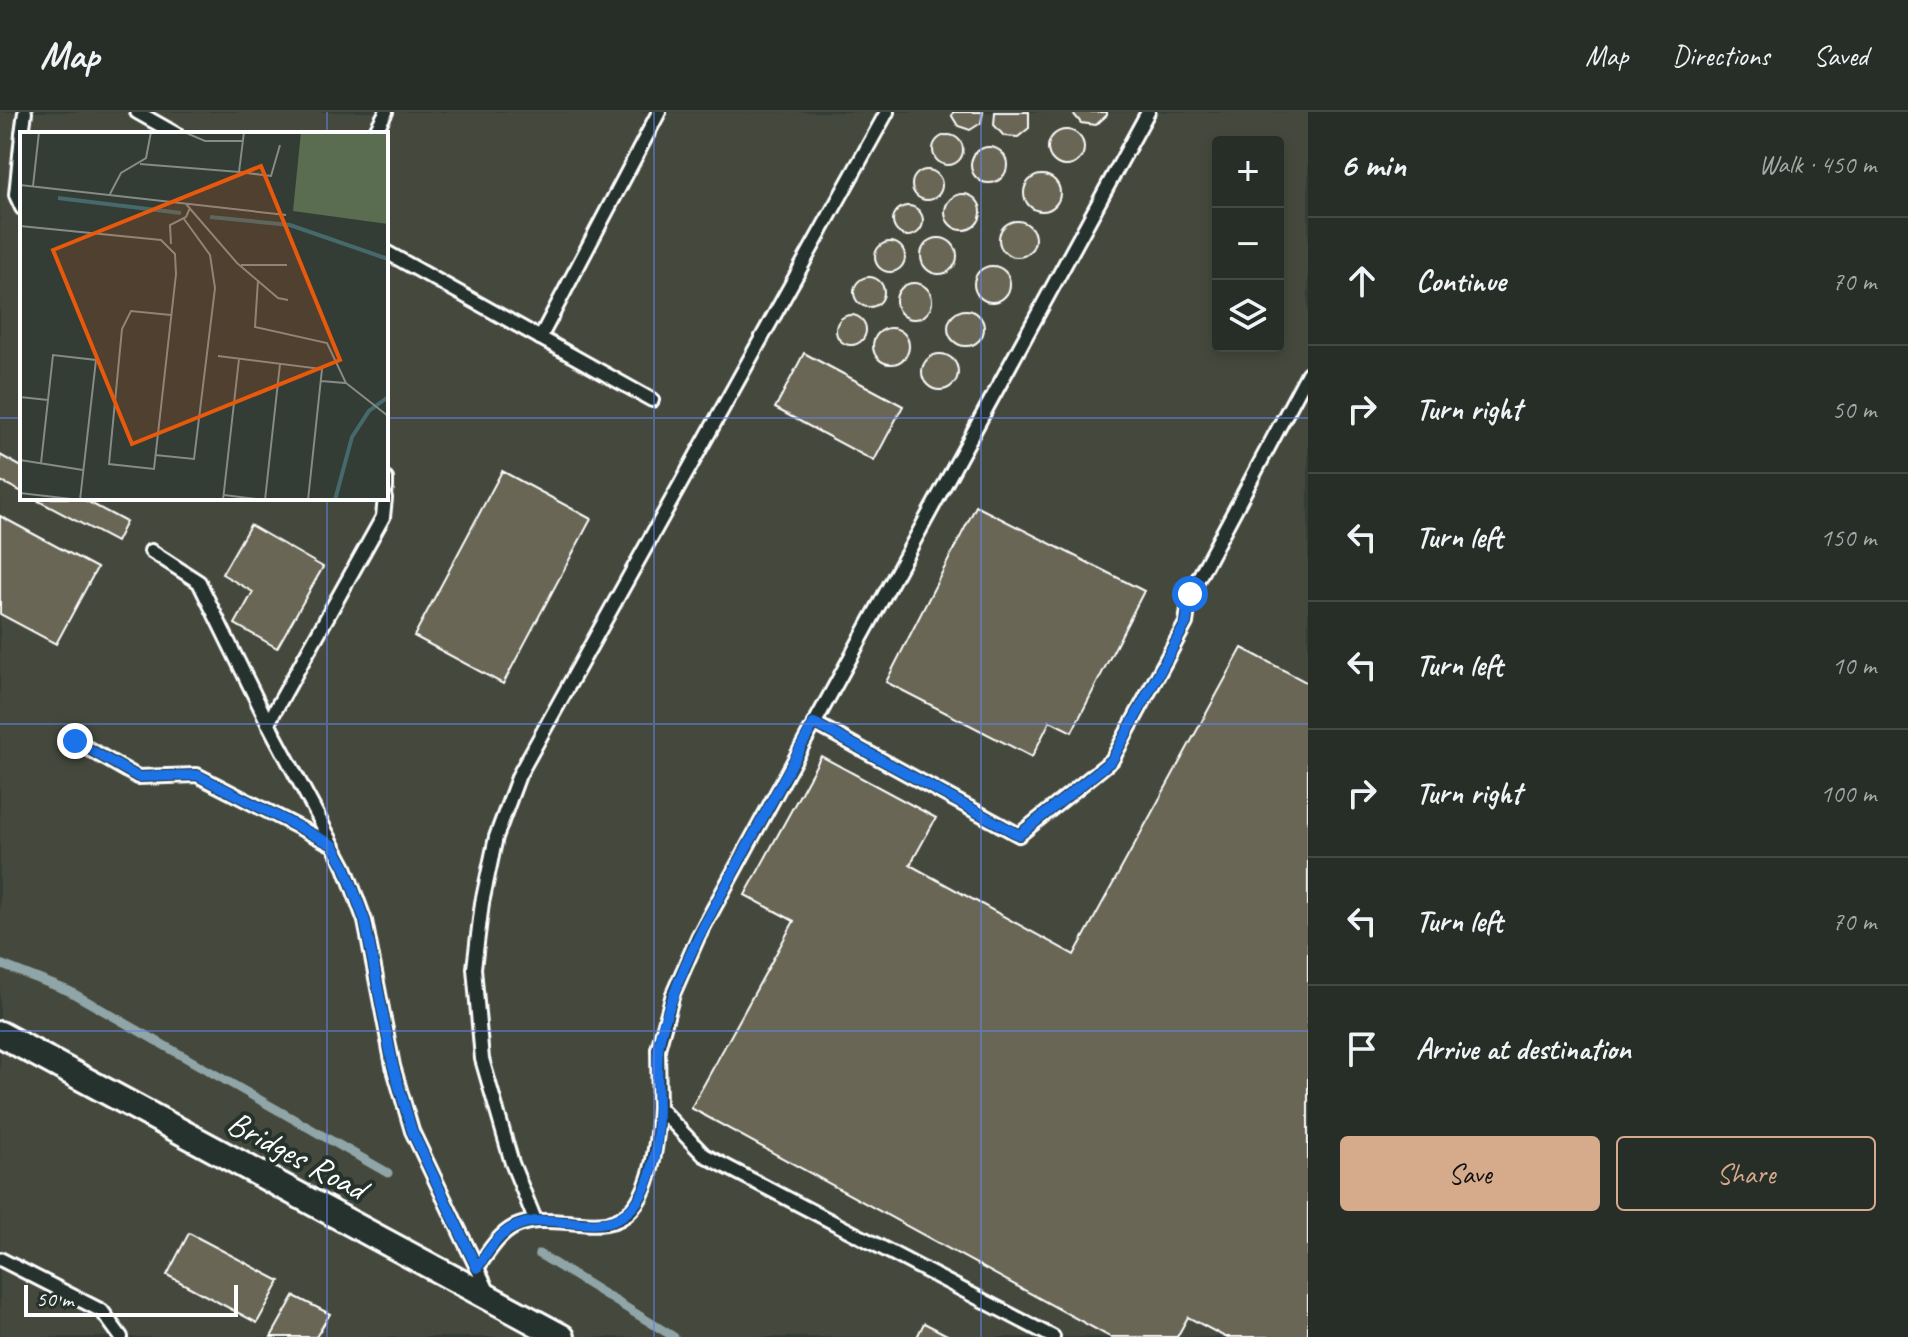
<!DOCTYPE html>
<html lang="en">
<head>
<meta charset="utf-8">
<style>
  body { margin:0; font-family:Caveat,sans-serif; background:#333a34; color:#f1f3f6 }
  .controls { position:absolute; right:24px; top:24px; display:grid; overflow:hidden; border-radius:8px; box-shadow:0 4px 12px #0003 }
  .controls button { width:72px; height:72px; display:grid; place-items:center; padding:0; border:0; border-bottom:2px solid #434a45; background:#272e28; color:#f1f3f6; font:40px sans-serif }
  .scale { position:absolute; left:24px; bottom:20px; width:214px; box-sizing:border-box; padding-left:8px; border:4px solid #fff; border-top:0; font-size:22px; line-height:28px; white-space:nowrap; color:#fff; -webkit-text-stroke:6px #26332d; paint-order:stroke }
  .stop { position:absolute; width:24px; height:24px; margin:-18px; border:6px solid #1a73e8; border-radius:50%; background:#fff }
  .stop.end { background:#1a73e8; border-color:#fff; box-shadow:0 2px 8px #0008 }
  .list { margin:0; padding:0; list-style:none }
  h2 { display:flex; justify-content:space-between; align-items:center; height:104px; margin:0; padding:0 32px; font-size:34px }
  h2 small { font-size:26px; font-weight:400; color:#a4a8a8 }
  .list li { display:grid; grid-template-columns:52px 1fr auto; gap:24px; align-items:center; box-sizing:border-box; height:128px; padding:0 32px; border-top:2px solid #434a45 }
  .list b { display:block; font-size:30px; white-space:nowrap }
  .list em { font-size:26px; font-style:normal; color:#a4a8a8 }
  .actions { display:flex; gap:16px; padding:24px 32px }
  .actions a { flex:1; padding:18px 0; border:2px solid #d6ab8b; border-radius:8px; text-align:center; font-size:28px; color:#d6ab8b }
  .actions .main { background:#d6ab8b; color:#111 }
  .icon { flex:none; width:44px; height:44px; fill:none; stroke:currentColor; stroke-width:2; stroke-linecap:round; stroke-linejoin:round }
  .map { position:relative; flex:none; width:1308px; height:1225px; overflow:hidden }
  header { display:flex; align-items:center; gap:48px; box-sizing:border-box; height:112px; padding:0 40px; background:#272e28; border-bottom:2px solid #434a45 }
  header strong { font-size:38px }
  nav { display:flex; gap:44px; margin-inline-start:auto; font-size:28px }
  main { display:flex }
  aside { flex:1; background:#272e28 }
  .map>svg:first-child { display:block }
</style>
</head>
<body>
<header>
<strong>Map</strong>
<nav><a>Map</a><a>Directions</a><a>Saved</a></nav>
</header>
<main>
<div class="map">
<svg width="1308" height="1225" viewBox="0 0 1308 1225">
  <rect width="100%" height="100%" fill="#343d35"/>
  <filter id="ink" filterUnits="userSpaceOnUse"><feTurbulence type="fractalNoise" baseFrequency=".0125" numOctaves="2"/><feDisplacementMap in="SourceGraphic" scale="16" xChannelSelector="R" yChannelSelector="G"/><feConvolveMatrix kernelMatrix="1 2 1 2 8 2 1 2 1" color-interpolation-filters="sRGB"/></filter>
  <g filter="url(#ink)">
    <path fill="#44493e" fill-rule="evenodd" d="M0,0H1308V1225H0ZM22,22H386V386H22ZM1218,30H1278V234H1218Z"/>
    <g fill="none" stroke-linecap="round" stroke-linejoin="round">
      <g stroke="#90a5a7" stroke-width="9">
        <polyline points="0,852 69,879 388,1061"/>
        <polyline points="539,1142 674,1225"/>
      </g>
    </g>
    <g fill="#6b6654" stroke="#fff" stroke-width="2">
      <polygon points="953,0 983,0 981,11 970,18 958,14 952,4"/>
      <polygon points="995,0 1029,0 1029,16 1018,25 1004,24 994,13"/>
      <polygon points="1072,0 1107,0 1107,3 1096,13 1081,11"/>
      <circle cx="1066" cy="36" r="18"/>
      <circle cx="948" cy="38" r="15"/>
      <circle cx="989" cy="53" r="18"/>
      <circle cx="927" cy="73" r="15"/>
      <circle cx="1042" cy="81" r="18"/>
      <circle cx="963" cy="100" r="18"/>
      <circle cx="908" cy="109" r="15"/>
      <circle cx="1017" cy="127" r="18"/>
      <circle cx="939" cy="144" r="18"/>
      <circle cx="890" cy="145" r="15"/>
      <circle cx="992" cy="172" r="18"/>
      <circle cx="869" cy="180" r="15"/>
      <circle cx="914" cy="189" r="18"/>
      <circle cx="966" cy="216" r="18"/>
      <circle cx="851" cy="218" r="15"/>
      <circle cx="891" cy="234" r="18"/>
      <polygon points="804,241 903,294 874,349 775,296"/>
      <circle cx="940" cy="260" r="18"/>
      <polygon points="0,343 22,355 22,380 0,369"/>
      <polygon points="502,359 591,407 503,572 414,524"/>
      <polygon points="33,386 81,386 126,410 116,430"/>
      <polygon points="976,394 1144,479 1072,620 1050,609 1032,645 886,570"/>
      <polygon points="0,404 97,456 56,532 0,502"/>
      <polygon points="250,413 323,455 277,536 235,512 253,480 222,462"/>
      <polygon points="1242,536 1308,571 1308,1225 1225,1225 1188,1205 1177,1225 1110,1225 691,996 794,809 745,783 821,644 936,706 910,753 1074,843"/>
      <polygon points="189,1121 280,1169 257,1211 167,1163"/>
      <polygon points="294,1184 330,1202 316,1225 271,1225"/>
      <polygon points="924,1211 951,1225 917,1225"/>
    </g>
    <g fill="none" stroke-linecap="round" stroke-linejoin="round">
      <g stroke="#fff" stroke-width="18">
        <g id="lane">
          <polyline points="137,0 176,22"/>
          <polyline points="22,22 25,0"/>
          <polyline points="374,22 386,0"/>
          <polyline points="22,23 16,83 22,96"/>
          <polyline points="386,140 652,288"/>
          <polyline points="540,226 659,0"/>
          <polyline points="386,367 386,376"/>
          <polyline points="151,439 199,470 268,611 345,755 365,809 393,954 412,1019 489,1181"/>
          <polyline points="268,611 383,405 385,386"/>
          <polyline points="814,611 1019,723 1112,648 1186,511 1190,482 1308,261"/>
          <polyline points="75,629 138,665 197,663 333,733"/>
          <polyline points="535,1108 512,1051 482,947 474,856 482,791 496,725 519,663 887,0"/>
          <polyline points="0,1147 102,1199 121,1225"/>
          <path d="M477,1156C488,1141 497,1124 514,1115C535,1105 558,1110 581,1111C589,1112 598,1112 606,1111C652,1105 657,1031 659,996"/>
          <polyline points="1053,1225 704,1043 659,996 658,937 673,882 698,825 1148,0"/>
        </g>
      </g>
      <g stroke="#fff" stroke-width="30">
        <polyline id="street" points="0,922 562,1225"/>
      </g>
      <use href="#lane" stroke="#26332d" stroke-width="12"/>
      <use href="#street" stroke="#26332d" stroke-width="24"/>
    </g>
  </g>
  <g fill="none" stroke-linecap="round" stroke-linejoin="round" filter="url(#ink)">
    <path stroke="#1a73e8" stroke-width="10" d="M75,629L138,665L197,663L333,733L345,755L365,809L393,954L412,1019L477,1156C485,1145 492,1131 503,1122C547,1086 607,1141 641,1084C666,1040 655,988 658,940C659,924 668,898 674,882C689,840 711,800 733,761C760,711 787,661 814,611L1019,723L1112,648L1186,511L1190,482"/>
  </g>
  <path fill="none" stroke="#6183e4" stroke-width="2" stroke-opacity="0.55" d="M327,0V22M654,0V1225M981,0V1225M0,306H22M386,306H1308M327,386V1225M0,612H1308M0,919H1308"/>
  <g text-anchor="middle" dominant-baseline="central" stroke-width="8" stroke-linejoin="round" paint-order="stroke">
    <g font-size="34" fill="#fff" stroke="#26332d">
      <text transform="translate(297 1043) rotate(28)">Bridges Road</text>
    </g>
  </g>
  <g transform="translate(20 20)">
    <rect width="368" height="368" fill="#343d35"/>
    <path d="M281,0H368V92L273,79Z" fill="#5b6d50"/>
    <path fill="none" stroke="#46696c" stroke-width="4" d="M38,66L161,81M190,85L270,93L368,127M315,368L332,305L349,279L368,265"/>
    <path fill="none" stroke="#858b86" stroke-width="2" d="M164,0L185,9H223M120,32L219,40L224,0M219,40L251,44L260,13M0,53L266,83M13,54L19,0M90,62L101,41L126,26L131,0M166,72L217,131L258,166L268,168M0,94L141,108L155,122L156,142L134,337L89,332L102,197L111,179L151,183M151,112L150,93L166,85L170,76M221,133H267M238,148L235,195L307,211L326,251L301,249M198,224L302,237L288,368M326,251L368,284M0,265L28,268M135,323L174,327L195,156L190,123L164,87M0,328L63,338M21,331L33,223L76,228L60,368M0,361L60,368M204,363L245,368M203,368L219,227M245,368L260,232"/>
    <path fill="#e8590c" fill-opacity="0.15" stroke="#e8590c" stroke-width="4" d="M241,34L320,228L112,312L33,118Z"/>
    <rect width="368" height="368" fill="none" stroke="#fff" stroke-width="4"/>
  </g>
</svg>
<div class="controls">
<button>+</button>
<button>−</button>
<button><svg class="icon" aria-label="layers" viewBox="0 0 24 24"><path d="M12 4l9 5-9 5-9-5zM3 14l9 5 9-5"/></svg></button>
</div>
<div class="scale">50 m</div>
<div class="stop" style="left:1190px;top:482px"></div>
<div class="stop end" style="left:75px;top:629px"></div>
</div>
<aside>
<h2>6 min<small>Walk · 450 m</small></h2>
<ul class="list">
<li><svg class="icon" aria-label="ahead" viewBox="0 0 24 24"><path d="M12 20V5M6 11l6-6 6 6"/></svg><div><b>Continue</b></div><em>70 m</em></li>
<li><svg class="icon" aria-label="right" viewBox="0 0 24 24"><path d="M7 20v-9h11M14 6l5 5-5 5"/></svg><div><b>Turn right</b></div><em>50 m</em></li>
<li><svg class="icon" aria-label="left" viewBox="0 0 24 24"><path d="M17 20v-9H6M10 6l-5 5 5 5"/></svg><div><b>Turn left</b></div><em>150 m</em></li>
<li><svg class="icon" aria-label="left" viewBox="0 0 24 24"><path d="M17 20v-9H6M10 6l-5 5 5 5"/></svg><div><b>Turn left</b></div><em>10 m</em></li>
<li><svg class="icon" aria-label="right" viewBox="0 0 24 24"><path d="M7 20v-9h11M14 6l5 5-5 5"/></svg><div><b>Turn right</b></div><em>100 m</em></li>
<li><svg class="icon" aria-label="left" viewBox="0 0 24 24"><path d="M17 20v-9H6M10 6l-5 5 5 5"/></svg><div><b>Turn left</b></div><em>70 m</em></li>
<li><svg class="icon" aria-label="arrive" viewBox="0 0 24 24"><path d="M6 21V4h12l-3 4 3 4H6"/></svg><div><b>Arrive at destination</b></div></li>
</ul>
<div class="actions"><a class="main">Save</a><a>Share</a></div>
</aside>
</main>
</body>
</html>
